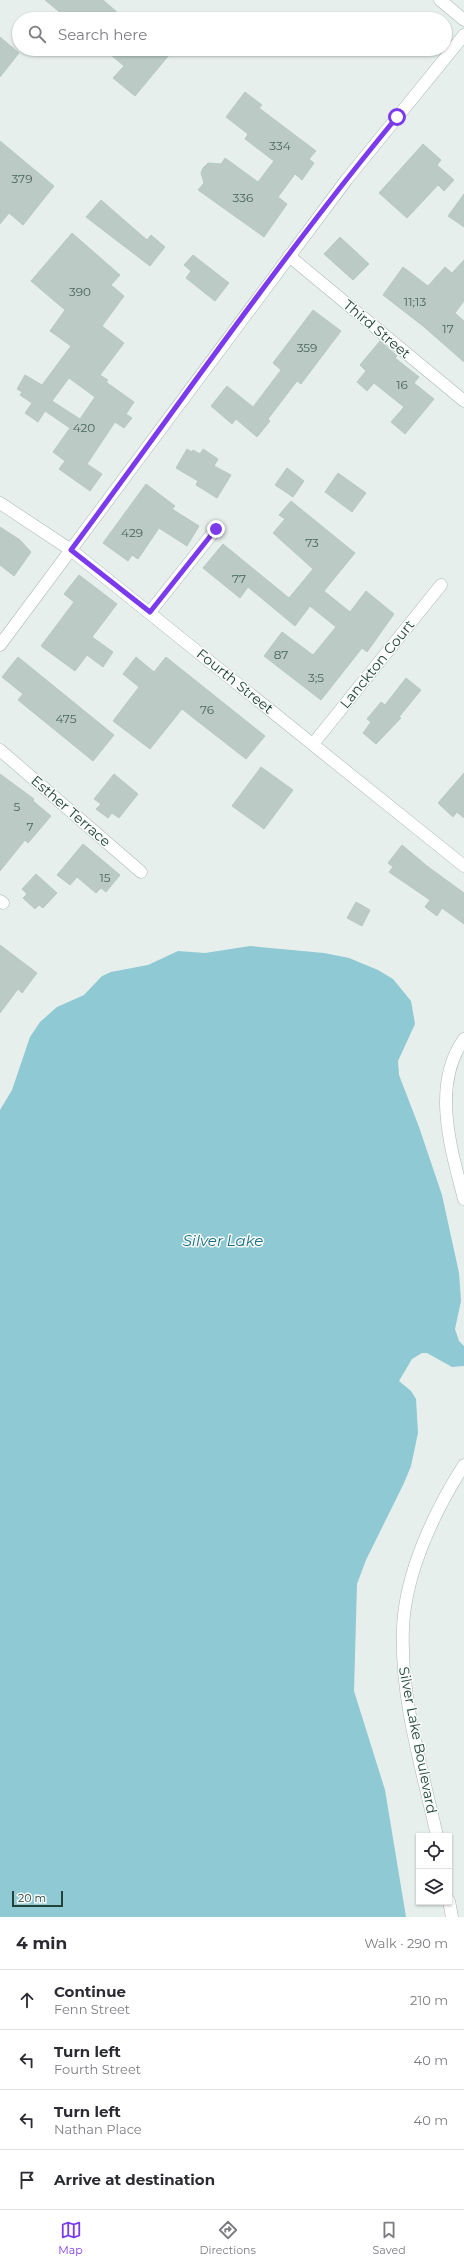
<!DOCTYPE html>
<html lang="en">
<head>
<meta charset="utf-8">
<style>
  body { margin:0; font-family:Montserrat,sans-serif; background:#f2f2f3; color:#2b2b33 }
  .controls { position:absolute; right:12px; bottom:12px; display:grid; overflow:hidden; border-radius:0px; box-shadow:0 1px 3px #0004 }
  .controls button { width:36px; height:36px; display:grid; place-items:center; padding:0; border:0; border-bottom:1px solid #e1e1e2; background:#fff; color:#2b2b33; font:20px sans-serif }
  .scale { position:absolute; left:12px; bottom:10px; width:51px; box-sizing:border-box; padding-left:4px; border:2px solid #24423a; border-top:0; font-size:11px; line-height:14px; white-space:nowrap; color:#24423a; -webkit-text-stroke:3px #f7fbf9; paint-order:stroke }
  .stop { position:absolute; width:12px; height:12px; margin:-9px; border:3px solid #7c3aed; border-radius:50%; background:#fff }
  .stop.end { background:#7c3aed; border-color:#fff; box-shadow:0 1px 4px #0008 }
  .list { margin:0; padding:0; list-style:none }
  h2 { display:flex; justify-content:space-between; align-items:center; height:52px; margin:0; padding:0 16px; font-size:17px }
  h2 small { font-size:13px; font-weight:400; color:#7c7c81 }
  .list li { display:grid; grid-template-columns:26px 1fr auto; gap:12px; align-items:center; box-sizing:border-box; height:60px; padding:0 16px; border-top:1px solid #e1e1e2 }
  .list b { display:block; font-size:15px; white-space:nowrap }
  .list p { margin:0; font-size:13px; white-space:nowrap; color:#7c7c81 }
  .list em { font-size:13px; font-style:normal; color:#7c7c81 }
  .icon { flex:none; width:22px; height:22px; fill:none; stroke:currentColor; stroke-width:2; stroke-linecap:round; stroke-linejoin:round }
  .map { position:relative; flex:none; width:464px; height:1917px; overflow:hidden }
  .search { position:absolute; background:#fff; box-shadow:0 1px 3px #0004; left:12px; right:12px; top:12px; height:44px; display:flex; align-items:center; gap:10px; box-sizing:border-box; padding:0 14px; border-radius:22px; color:#7c7c81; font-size:15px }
  .sheet { height:292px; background:#fff }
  nav { display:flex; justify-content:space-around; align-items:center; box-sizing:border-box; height:56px; border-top:1px solid #e1e1e2; background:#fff; font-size:11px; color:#7c7c81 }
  nav a { display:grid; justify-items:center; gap:2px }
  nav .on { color:#7c3aed }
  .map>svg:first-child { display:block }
</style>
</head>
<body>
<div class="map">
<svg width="464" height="1917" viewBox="0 0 464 1917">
  <rect width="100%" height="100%" fill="#e6efeb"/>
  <polygon fill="#8ec9d4" points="250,946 324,953 349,958 378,970 393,979 411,1001 415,1024 398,1061 399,1075 419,1127 442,1195 459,1273 461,1301 455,1329 459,1341 464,1346 464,1366 452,1367 427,1353 422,1353 412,1359 399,1381 411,1391 416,1399 418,1433 411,1466 404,1483 366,1560 357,1584 354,1691 385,1790 406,1917 0,1917 0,1110 12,1090 30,1037 40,1022 57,1007 84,995 102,976 111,972 148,965 178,951 205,953"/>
  <g fill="#bbcac4" stroke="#b8c9c2" fill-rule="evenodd">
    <polygon points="45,0 103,0 125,19 68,19"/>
    <polygon points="0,37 19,53 0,77"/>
    <polygon points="104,49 174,49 135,96 113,78 124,66"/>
    <polygon points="245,92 262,105 259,108 316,151 309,159 314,163 302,180 295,174 278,197 287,204 264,237 198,190 204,183 201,173 203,168 208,163 221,164 225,158 258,182 274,161 245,139 248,134 226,117"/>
    <polygon points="0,141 54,186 23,225 9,213 0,224"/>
    <polygon points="423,144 441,160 437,165 454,180 444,191 438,185 407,218 379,193"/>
    <polygon points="464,194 464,227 448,216"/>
    <polygon points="101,200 147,240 151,235 165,247 150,266 86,217"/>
    <path d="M72,233L120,275L111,285L124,296L102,326L124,343L100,375L108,380L106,382L134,402L126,414L132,418L124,428L115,422L87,464L102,474L90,491L59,469L65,461L53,452L70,428L45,411L38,422L25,413L32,403L20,395L22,392L17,389L25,375L42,385L71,346L50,331L65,310L31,281ZM69,378L95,397L80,419L52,401Z"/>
    <polygon points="340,237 369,264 353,280 324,254"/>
    <polygon points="193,255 229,283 215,301 186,278 191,271 184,265"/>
    <polygon points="464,260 464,301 455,313 464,321 464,362 423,326 383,295 403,267 428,286 445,267 452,273"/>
    <polygon points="313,310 341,331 301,384 297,381 268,419 270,421 257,437 236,419 232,424 211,406 227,386 253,407 281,370 273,363"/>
    <polygon points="380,341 397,356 395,358 419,377 414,383 434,399 405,434 391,422 404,407 374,383 367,391 357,382 366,371 360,365"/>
    <polygon points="187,449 192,452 193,450 200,454 203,449 218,459 214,466 231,475 217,498 196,485 198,481 176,468"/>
    <polygon points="287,468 304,481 293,497 275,485"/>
    <polygon points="338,473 366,493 352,512 325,492"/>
    <polygon points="146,484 175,506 172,509 199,526 187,546 159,528 138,559 132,555 128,561 103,543"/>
    <polygon points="291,501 355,553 324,591 350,612 366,591 394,614 367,652 362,648 321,700 264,656 282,632 313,655 336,627 310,606 295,626 248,587 240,598 203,568 223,544 289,598 313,569 273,533 285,519 279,515"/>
    <polygon points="0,527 20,540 31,552 14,576 0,565"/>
    <polygon points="79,575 117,604 92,637 113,652 103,667 87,655 75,671 41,646 74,602 64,594"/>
    <polygon points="18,657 114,735 93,761 18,700 23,694 2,677"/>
    <polygon points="136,657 154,672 166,657 265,736 246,759 182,709 150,749 113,721 139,687 123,674"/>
    <polygon points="406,678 421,690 399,717 401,718 376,744 363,733 371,722 367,719 381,702 385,705"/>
    <polygon points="261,767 293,790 264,829 232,806"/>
    <polygon points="464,773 464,818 457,812 453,817 438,803"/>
    <polygon points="0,774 34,799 33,801 51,816 28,843 25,840 0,871"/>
    <polygon points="114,774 138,794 119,818 112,813 108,818 96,809 101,804 94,799"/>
    <polygon points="83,844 120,875 106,892 101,888 96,893 77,877 70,885 57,875"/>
    <polygon points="402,845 427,866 464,893 464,924 442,908 437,916 425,907 430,900 389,872 393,867 388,863"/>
    <polygon points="36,874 57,893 43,908 39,905 35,909 23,898 27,894 22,889"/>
    <polygon points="356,902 370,910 362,926 347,918"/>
    <polygon points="0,945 37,973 22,993 18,989 0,1013"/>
  </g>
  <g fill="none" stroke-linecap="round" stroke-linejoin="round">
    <g stroke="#a8b8b2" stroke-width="13">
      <g id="minor">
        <polyline points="289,256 464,401"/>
        <polyline points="150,612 216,529"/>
        <polyline points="313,744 441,585"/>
        <polyline points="0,750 141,872"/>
        <polyline points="0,901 3,903"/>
        <path d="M437,1836C422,1768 400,1698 403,1628C405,1573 435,1510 464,1465"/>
        <polyline points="449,1901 452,1917"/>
      </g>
    </g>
    <g stroke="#a8b8b2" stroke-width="13">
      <g id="tertiary">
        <polyline points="440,0 464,20"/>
        <polyline points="0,503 71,550 464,866"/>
        <polyline points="0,645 347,179 464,35"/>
        <path d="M464,1039C431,1085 451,1149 464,1199"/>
      </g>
    </g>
    <use href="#minor" stroke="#fff" stroke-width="12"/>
    <use href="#tertiary" stroke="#fff" stroke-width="12"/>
  </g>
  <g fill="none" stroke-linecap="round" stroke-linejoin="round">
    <path stroke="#7c3aed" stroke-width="5" d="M216,529L150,612L71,550C179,405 282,256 397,117"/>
  </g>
  <g text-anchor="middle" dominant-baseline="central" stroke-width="3" stroke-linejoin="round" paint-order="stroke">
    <g font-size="12" fill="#4a645c">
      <text x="280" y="145">334</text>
      <text x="22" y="178">379</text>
      <text x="243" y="197">336</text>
      <text x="80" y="291">390</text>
      <text x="415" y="301">11;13</text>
      <text x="448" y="328">17</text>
      <text x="307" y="347">359</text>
      <text x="402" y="384">16</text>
      <text x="84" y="427">420</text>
      <text x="132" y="532">429</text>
      <text x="312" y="542">73</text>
      <text x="239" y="578">77</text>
      <text x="281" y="654">87</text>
      <text x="316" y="677">3;5</text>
      <text x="207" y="709">76</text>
      <text x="66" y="718">475</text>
      <text x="17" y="806">5</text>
      <text x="30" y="826">7</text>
      <text x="105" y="877">15</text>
    </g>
    <g font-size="14" fill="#24423a" stroke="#f7fbf9">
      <text transform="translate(377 329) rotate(40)">Third Street</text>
      <text transform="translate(377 664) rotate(-51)">Lanckton Court</text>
      <text transform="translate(235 681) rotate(39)">Fourth Street</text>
      <text transform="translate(71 811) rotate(41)">Esther Terrace</text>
      <text transform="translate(418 1740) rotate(79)">Silver Lake Boulevard</text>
    </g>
    <g font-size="15" font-style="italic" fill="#1c6f80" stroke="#f7fbf9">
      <text x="223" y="1240">Silver Lake</text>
    </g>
  </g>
</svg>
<div class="controls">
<button><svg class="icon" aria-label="locate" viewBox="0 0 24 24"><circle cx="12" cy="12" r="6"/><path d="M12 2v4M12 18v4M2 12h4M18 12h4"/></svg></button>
<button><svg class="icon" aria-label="layers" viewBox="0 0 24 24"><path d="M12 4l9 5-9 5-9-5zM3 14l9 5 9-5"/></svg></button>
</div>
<div class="scale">20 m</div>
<div class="stop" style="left:397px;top:117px"></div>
<div class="stop end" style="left:216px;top:529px"></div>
<div class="search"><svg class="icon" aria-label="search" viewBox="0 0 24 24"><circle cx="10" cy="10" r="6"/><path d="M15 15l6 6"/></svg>Search here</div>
</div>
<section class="sheet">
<h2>4 min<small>Walk · 290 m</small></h2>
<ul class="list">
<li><svg class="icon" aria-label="ahead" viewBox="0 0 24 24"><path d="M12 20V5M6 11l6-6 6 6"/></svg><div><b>Continue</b><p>Fenn Street</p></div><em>210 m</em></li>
<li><svg class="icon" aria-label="left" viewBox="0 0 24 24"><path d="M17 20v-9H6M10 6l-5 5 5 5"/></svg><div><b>Turn left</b><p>Fourth Street</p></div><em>40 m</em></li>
<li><svg class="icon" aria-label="left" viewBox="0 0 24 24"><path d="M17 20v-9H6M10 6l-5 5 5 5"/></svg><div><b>Turn left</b><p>Nathan Place</p></div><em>40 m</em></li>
<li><svg class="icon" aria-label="arrive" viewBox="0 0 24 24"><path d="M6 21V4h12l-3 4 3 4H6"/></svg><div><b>Arrive at destination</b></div></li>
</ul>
</section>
<nav>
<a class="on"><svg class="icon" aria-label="map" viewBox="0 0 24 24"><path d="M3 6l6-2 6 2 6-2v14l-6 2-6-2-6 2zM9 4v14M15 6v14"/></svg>Map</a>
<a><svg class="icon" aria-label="directions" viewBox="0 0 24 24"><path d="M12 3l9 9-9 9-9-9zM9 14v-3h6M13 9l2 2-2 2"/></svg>Directions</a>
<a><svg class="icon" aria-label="saved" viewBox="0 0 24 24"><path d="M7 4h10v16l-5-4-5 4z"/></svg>Saved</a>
</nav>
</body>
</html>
